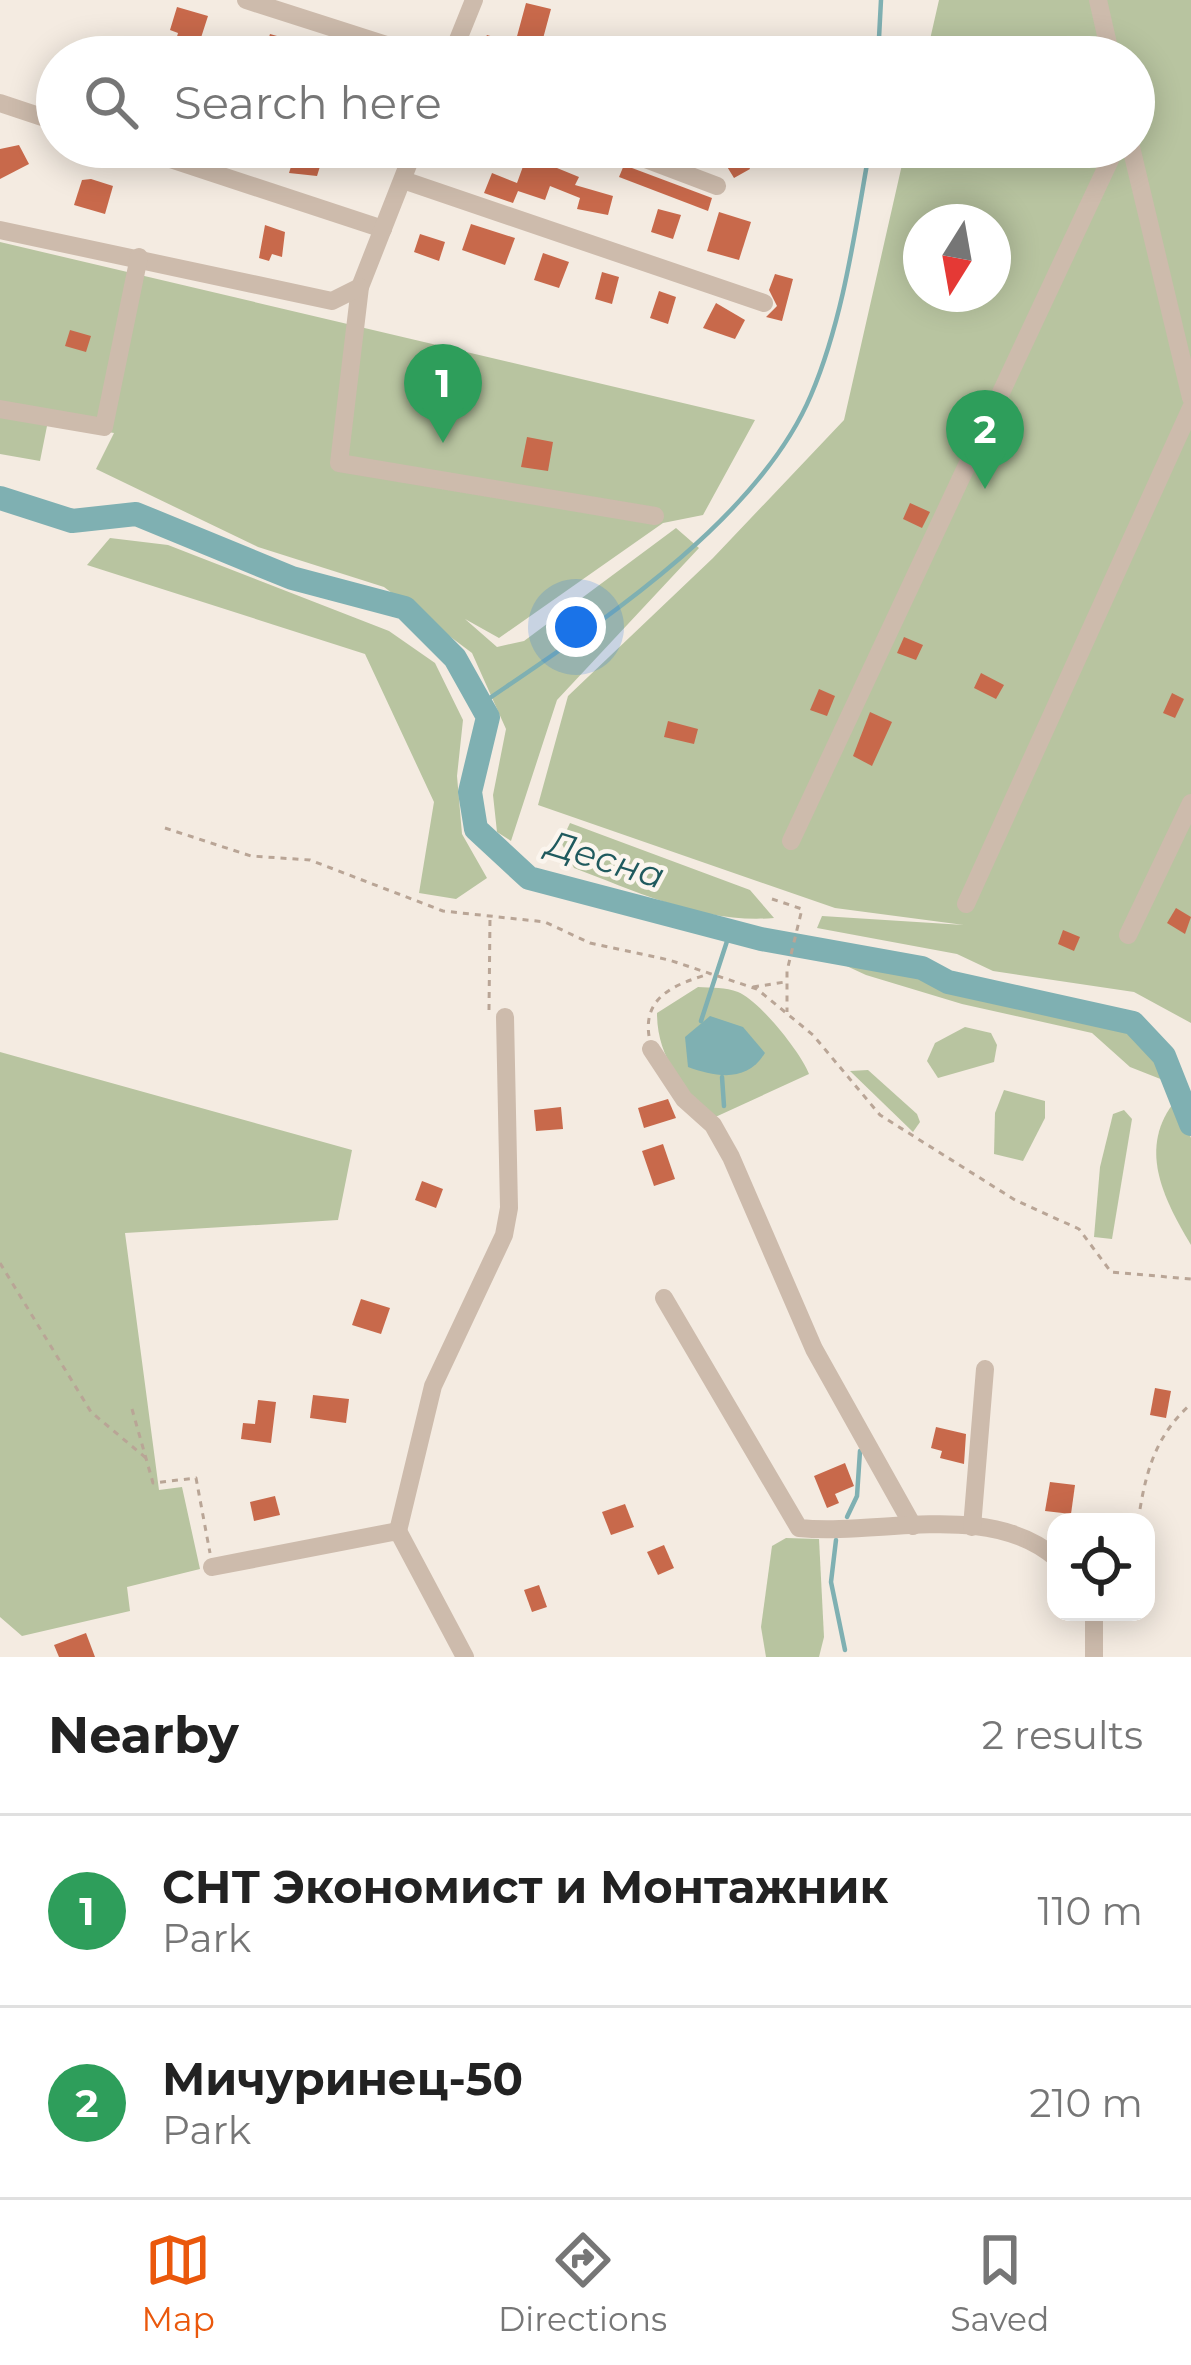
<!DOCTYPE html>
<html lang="en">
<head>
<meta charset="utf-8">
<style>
  body { margin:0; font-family:Montserrat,sans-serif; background:#f2f2f2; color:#222 }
  .controls { position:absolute; right:36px; bottom:36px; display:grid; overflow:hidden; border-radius:24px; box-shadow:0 6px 30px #0003 }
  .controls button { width:108px; height:108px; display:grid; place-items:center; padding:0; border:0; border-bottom:3px solid #e0e0e0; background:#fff; color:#222; font:60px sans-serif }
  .compass { position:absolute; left:903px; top:204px; width:108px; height:108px; border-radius:50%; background:#fff; box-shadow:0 6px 30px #0003; rotate:191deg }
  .you { position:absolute; left:576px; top:627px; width:42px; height:42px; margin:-30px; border:9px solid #fff; border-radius:50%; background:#1a73e8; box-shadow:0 0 0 18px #1a73e833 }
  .badge { display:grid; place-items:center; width:78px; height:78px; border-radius:50%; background:#ea580c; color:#fff; font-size:39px; font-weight:700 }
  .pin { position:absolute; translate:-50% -99px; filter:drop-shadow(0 3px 6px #0008) }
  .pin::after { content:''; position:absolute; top:63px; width:42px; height:36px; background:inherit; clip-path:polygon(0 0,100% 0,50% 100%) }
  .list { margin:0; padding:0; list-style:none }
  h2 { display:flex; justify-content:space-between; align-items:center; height:156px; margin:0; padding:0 48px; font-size:51px }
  h2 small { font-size:39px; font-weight:400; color:#767676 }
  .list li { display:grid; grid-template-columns:78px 1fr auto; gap:36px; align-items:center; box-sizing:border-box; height:192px; padding:0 48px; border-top:3px solid #e0e0e0 }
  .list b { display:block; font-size:45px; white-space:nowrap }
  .list p { margin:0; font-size:39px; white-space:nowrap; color:#767676 }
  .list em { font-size:39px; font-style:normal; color:#767676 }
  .icon { flex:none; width:66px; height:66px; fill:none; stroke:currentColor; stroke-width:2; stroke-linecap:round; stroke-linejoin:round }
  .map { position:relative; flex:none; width:1191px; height:1657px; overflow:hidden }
  .search { position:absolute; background:#fff; box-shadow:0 6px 30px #0003; left:36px; right:36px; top:36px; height:132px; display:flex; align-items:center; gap:30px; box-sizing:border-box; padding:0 42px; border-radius:66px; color:#767676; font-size:45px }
  .sheet { height:540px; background:#fff }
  nav { display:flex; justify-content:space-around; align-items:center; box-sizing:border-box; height:168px; border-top:3px solid #e0e0e0; background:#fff; font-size:33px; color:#767676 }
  nav a { display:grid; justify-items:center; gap:6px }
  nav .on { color:#ea580c }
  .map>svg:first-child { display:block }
</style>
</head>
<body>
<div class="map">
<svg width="1191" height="1657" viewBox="0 0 1191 1657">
  <rect width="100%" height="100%" fill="#f4ebe1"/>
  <g fill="#b8c4a0" fill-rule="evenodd">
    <path d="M939,0H1191V1023L1134,992L993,971L957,954L817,928L822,916L964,925L835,908L538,805L568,696L713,558L844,420L906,147H1134V57H926ZM921,222H993V294H921Z"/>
    <polygon points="0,242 755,420 703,515 663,523 499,638 465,619 497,647 524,641 676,528 699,548 557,700 511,841 497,832 493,795 506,729 472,653 384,587 258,547 96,469 114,433 48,421 40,461 0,454"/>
    <polygon points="110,538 168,545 389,631 435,663 463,720 457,776 462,834 487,878 456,899 419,893 434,802 365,654 87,565"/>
    <path d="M570,823L750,890L774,918C704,924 638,892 574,868L561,842Z"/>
    <polygon points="823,942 859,949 948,987 1131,1026 1159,1056 1163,1080 1130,1067 1092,1033 962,1004 866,975 827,957"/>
    <path d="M698,987C711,988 726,987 738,992C759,1000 802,1054 809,1074L711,1119C683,1086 657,1058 657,1013Z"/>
    <polygon points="965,1027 991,1033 997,1045 994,1062 938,1078 927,1061 935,1043"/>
    <polygon points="0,1052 352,1150 338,1220 125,1233 159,1490 182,1487 200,1569 127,1587 130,1611 22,1636 0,1617"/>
    <polygon points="868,1070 917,1114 920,1122 913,1132 850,1071"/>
    <polygon points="1004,1090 1045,1101 1045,1118 1023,1161 994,1154 995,1113"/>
    <path d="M1176,1100L1191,1138V1245C1163,1198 1137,1147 1176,1100Z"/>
    <polygon points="1124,1110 1132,1119 1112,1239 1094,1237 1100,1167 1113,1114"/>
    <polygon points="786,1538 819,1539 824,1637 819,1657 766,1657 761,1627 772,1546"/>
  </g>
  <path fill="#7fb0b2" d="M710,1016L743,1027L765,1053C747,1083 716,1077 688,1067L685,1037Z"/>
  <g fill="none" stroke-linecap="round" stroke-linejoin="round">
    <g stroke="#7fb0b2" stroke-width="4.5">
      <polyline points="878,57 881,0"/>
      <path d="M481,704C592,628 757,523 811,395C844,317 855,230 870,147"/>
      <polyline points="701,1021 730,932"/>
      <polyline points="722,1077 724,1106"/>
      <polyline points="847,1517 857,1496 860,1451"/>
      <polyline points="836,1540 831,1582 845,1650"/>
    </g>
    <polyline stroke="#7fb0b2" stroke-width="24" points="0,498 72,521 136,514 292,578 405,608 455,658 488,717 470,792 476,829 529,878 761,939 922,968 948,982 1133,1023 1164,1056 1191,1124"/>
  </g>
  <g fill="#c8694b">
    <polygon points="526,3 551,9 541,46 567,57 513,51"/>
    <polygon points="177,7 208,16 198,47 176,40 178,33 170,30"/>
    <polygon points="270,34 305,44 301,57 263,57"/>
    <polygon points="487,35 513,43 511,57 475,57"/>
    <polygon points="687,38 700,41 709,57 679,57"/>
    <polygon points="19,145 29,164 0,179 0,149"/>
    <polygon points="297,147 326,147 317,176 289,173"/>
    <polygon points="451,147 486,147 481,159 470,155 466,164 454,159 458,150"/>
    <polygon points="530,147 565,147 557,168 579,177 575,185 613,196 608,215 577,209 580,198 550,186 545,200 518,191 513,203 484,193 492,173 517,183"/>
    <polygon points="715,147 771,147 753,156 747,162 750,169 734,178"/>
    <polygon points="624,165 712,198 708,211 619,177"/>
    <polygon points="91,179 113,186 105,214 74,205 82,180"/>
    <polygon points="960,207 993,222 953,222"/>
    <polygon points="658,209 681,215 673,239 651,232"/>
    <polygon points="719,212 751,222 739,260 707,251"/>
    <polygon points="471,224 515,238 505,265 462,250"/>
    <polygon points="265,225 285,232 282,257 272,254 269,261 259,258"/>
    <polygon points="420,234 445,242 439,261 414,252"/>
    <polygon points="543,253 569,262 559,288 534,280"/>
    <polygon points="602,272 619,277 612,304 595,299"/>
    <polygon points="775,274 793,279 782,321 766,317 777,306 769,290"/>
    <polygon points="659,291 676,297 668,324 650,318"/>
    <polygon points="716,303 745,320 735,339 703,328"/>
    <polygon points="70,330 91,336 86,352 65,346"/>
    <polygon points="527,437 553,442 548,471 521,467"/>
    <polygon points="910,503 930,512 922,528 903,519"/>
    <polygon points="904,637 923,645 916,660 897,653"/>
    <polygon points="981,673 1004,685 996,699 974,688"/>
    <polygon points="819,689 835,696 827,716 810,710"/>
    <polygon points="1172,693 1184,699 1175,718 1163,713"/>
    <polygon points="870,712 892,722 872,766 853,756"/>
    <polygon points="668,721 698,729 694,744 664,737"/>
    <polygon points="1176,908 1191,917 1185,934 1167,923"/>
    <polygon points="1063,930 1080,937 1074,951 1058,944"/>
    <polygon points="668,1099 676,1118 644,1128 638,1108"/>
    <polygon points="561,1107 563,1129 536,1131 534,1110"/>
    <polygon points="663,1144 675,1179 654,1186 642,1151"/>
    <polygon points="422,1181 443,1189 436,1208 415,1200"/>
    <polygon points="361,1299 390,1308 381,1334 352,1325"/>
    <polygon points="1155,1388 1171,1391 1166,1418 1150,1415"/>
    <polygon points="313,1395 349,1399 346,1423 310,1418"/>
    <polygon points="258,1400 276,1402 271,1443 241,1439 243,1423 255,1424"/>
    <polygon points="936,1427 966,1434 964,1464 940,1458 942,1451 931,1448"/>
    <polygon points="845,1463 854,1486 835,1494 839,1503 827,1508 814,1476"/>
    <polygon points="1050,1482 1075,1485 1071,1514 1045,1511"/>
    <polygon points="275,1496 280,1515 254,1521 250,1502"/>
    <polygon points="625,1504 634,1527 611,1535 602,1512"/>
    <polygon points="664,1545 674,1568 658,1575 647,1552"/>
    <polygon points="539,1585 547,1607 532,1612 524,1590"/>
    <polygon points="86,1633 95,1657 59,1657 54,1645"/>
  </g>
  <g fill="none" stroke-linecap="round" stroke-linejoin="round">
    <g stroke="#b9a596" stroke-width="3" stroke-dasharray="6 6" stroke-linecap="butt">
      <polyline points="165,828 251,856 310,860 443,911 545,922 590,943 669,960 757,989 813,1035 880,1115 1015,1200 1079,1229 1111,1272 1191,1279"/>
      <polyline points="772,899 802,909 787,971 787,1012"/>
      <polyline points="753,987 785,982"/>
      <polyline points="489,1010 490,918"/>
      <path d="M649,1036C643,996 676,984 709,974"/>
      <polyline points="0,1263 91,1412 146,1458"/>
      <polyline points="132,1409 153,1483 196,1478 210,1553"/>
      <path d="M1140,1509C1147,1467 1158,1433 1191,1404"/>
    </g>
    <g stroke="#cdbbac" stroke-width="18">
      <polyline points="246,0 424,57"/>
      <polyline points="1098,0 1111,57"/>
      <polyline points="451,57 474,0"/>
      <polyline points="0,103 57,122"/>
      <polyline points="134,147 383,229"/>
      <polyline points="415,147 360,287 339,463 655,516"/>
      <polyline points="614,147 717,186"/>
      <polyline points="1131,147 1191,398"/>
      <polyline points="403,180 764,303"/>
      <polyline points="0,230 332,301 360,287"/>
      <polyline points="0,409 104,427 139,257"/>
      <polyline points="791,841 1116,147"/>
      <polyline points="966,904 1191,408"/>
      <polyline points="1128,935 1191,803"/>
      <polyline points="651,1049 684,1099 713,1125 731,1157 814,1349 913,1526"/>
      <path d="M664,1298L799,1528C881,1536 988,1500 1056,1558"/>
      <polyline points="972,1527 985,1369"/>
      <polyline points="398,1531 433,1386 504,1235 509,1208 505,1017"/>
      <polyline points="212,1567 398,1531 465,1657"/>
      <polyline points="1094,1612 1094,1657"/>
    </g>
  </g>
  <g text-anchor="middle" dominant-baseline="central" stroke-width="9" stroke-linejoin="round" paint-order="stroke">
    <g font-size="36" font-style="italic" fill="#1f5a5e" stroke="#fbf5ee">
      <text transform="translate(606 859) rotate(17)">Десна</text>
    </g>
  </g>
</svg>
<div class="controls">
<button><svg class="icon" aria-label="locate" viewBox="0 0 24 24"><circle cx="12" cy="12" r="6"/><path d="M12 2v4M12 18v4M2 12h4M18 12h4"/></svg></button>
</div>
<svg class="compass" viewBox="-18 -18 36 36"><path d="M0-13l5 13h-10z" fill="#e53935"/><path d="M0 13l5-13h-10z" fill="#767676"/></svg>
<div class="you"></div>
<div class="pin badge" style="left:443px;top:443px;background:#2e9e5b">1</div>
<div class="pin badge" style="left:985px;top:489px;background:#2e9e5b">2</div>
<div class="search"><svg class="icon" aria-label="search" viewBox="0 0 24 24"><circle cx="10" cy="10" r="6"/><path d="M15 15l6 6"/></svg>Search here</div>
</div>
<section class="sheet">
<h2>Nearby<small>2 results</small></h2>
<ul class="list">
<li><span class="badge" style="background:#2e9e5b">1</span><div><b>СНТ Экономист и Монтажник</b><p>Park</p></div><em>110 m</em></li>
<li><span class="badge" style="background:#2e9e5b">2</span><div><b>Мичуринец-50</b><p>Park</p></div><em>210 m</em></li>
</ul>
</section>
<nav>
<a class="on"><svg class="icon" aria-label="map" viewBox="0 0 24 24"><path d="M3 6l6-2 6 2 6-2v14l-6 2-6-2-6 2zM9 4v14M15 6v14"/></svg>Map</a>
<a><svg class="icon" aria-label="directions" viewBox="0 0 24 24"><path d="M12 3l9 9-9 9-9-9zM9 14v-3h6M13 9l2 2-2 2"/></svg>Directions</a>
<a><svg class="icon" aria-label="saved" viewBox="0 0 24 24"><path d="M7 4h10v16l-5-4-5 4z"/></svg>Saved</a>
</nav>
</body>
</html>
